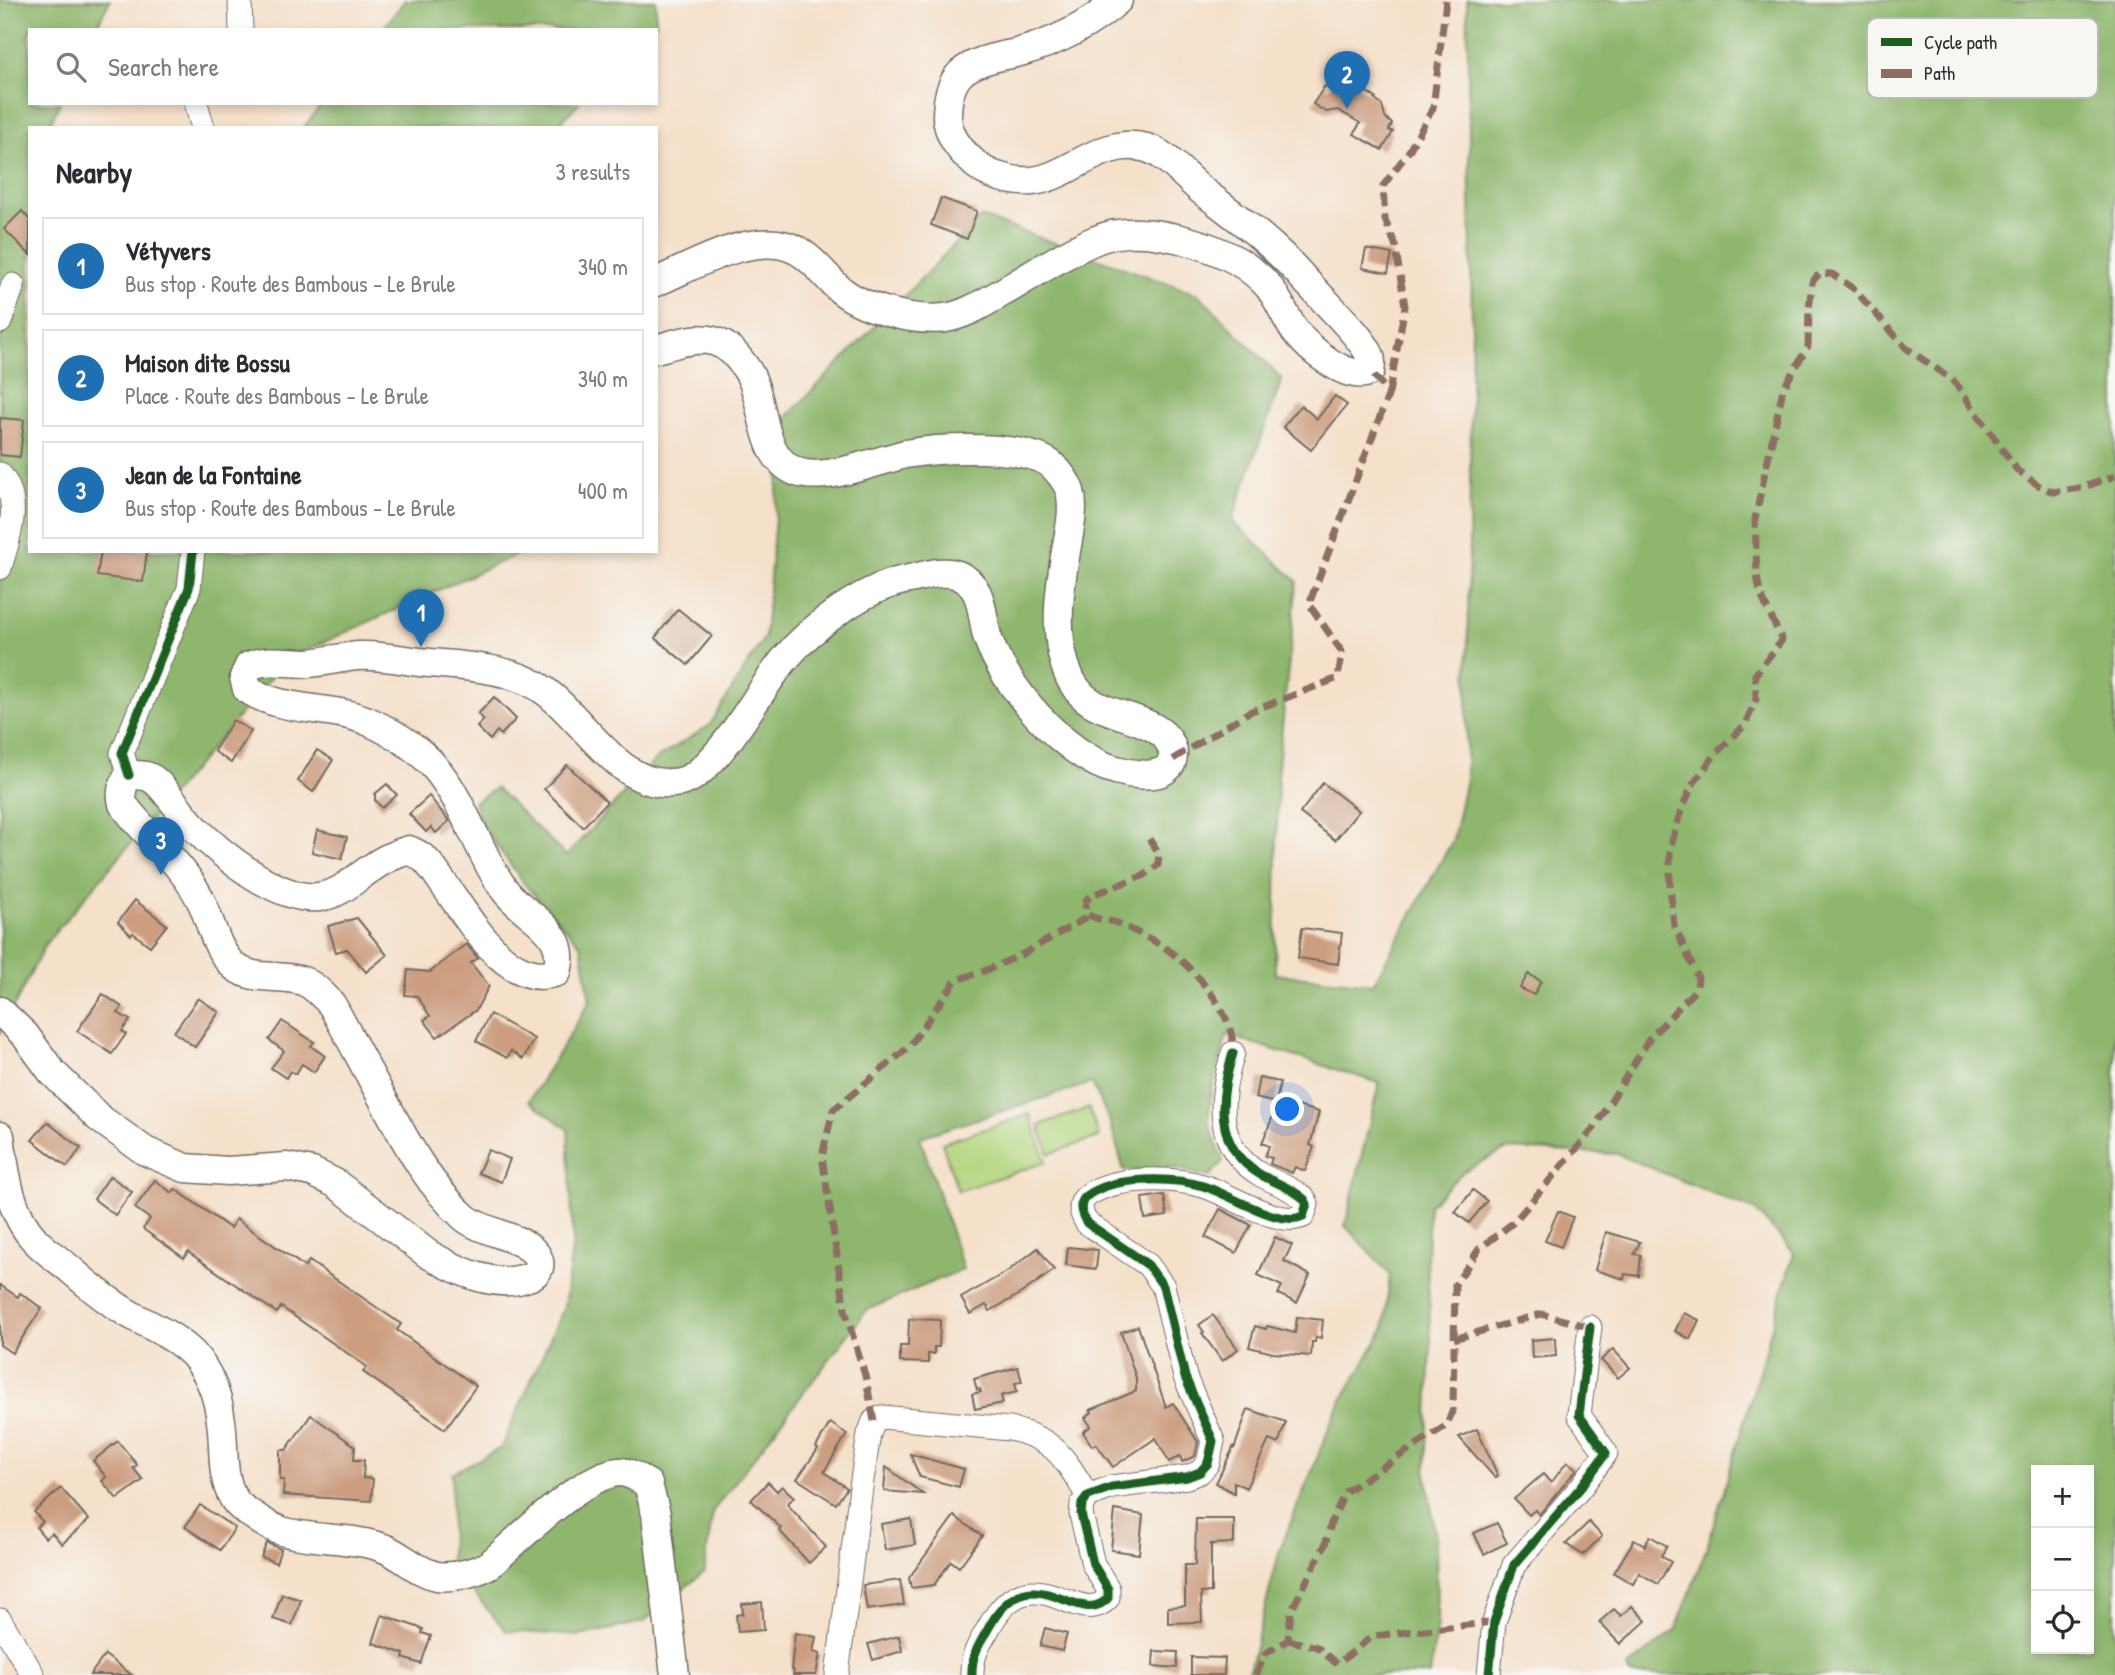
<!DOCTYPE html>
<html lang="en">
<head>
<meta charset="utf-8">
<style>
  body { margin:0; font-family:"Patrick Hand",sans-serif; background:#f7f7f7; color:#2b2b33 }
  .controls { position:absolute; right:21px; bottom:21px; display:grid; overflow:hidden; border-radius:0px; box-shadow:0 4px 10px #0003 }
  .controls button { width:63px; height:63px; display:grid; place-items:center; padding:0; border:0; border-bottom:2px solid #e1e1e2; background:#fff; color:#2b2b33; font:35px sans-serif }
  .you { position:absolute; left:1288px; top:1110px; width:24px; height:24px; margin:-18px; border:5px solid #fff; border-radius:50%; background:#1a73e8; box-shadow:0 0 0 10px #1a73e833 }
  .badge { display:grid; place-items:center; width:46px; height:46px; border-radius:50%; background:#1f6fb2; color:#fff; font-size:23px; font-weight:700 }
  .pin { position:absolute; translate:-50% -58px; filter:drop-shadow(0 2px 4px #0008) }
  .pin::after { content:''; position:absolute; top:37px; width:24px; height:21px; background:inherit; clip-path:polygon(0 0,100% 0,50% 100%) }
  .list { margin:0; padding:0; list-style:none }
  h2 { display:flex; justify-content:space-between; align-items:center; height:91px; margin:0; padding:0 28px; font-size:30px }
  h2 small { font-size:23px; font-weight:400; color:#7c7c81 }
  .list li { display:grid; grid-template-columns:46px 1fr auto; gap:21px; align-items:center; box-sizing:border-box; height:98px; margin:0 14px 14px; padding:0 14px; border:2px solid #e1e1e2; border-radius:0px }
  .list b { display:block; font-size:26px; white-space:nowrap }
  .list p { margin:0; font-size:23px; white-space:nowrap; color:#7c7c81 }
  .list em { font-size:23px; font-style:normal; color:#7c7c81 }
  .icon { flex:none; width:38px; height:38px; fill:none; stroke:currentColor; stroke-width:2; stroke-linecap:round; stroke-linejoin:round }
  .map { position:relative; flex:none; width:2115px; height:1675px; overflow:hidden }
  .search { position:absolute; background:#fff; box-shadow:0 4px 10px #0003; left:28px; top:28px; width:630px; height:77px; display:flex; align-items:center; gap:18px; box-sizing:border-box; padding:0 24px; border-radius:0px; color:#7c7c81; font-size:26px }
  .panel { position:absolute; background:#fff; box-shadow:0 4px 10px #0003; left:28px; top:126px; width:630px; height:427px; border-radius:0px }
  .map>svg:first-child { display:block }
</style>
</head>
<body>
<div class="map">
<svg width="2115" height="1675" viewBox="0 0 2115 1675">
  <rect width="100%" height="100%" fill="#f6f6f2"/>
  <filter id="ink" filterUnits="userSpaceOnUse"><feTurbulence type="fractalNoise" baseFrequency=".0143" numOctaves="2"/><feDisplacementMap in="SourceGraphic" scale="14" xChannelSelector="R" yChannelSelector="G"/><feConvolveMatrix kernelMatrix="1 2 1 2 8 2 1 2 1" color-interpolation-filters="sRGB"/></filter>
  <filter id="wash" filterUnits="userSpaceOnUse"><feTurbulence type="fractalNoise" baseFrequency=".00686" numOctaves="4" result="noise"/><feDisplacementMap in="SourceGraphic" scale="28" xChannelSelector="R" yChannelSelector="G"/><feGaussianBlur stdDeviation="1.57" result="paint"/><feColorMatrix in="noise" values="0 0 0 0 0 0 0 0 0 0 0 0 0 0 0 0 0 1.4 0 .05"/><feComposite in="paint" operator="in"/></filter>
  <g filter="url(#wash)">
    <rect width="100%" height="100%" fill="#f5e0c9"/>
    <g fill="#b3d57e" stroke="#6f8054" stroke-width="2">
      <polygon points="1089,1108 1099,1137 1049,1154 1039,1125"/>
      <polygon points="1030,1114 1046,1162 958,1191 942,1143"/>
    </g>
    <g fill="#8eb66d" stroke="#5c704c" stroke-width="2" fill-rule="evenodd">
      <polygon points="0,0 110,0 95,30 30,30 30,103 60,103 48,128 30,128 30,551 524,551 287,659 46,943 0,1034"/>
      <polygon points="405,0 656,0 656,23 649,30 382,30"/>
      <path d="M1467,0H2115V1675H1630L1628,1667L1676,1630L1709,1541L1794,1252L1756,1211L1617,1154L1507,1149L1464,1171L1429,1205L1427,1259L1431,1339L1426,1472L1436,1539L1437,1622L1430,1675H1248L1280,1549L1337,1409L1384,1329L1390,1274L1345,1226L1379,1083L1227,1035L1212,1089L1208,1121L1223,1161L1209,1177L1175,1168L1124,1171L1110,1122L1092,1083L920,1137L963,1269L867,1310L713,1511L704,1572L643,1622L580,1636L506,1631L450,1565L452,1473L501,1448L564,1307L573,1241L568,1129L529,1101L590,1001L581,945L526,886L481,824L474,802L496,788L566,856L656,759L710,725L765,636L783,421L981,217L1198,294L1282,379L1232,521L1297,581L1278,767L1275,974L1373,984L1453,840L1466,779L1472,326ZM2036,1470H2089V1649H2036Z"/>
      <polygon points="323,103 579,103 555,128 303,128"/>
    </g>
    <g id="blocks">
      <g fill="#cc9d7f">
        <polygon points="1341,67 1354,75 1358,86 1376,98 1375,100 1382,105 1385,117 1392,124 1389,130 1393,132 1382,150 1354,134 1360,123 1338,110 1326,112 1313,104 1325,86 1329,88"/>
        <polygon points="941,198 977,211 967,239 931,225"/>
        <polygon points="22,211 30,220 30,255 4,229"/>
        <polygon points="1366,249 1392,254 1388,273 1362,268"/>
        <polygon points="1335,396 1347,405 1311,450 1283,427 1301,405 1317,419"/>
        <polygon points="0,418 24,420 20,457 0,455"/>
        <polygon points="101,551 147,551 143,582 97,576"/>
        <polygon points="678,609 712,636 688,665 655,638"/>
        <polygon points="494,697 516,719 501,735 497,731 490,740 477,727 484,720 478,714"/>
        <polygon points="233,720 251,731 231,763 214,751"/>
        <polygon points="317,750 333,760 313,792 298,781"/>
        <polygon points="567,765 607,802 583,827 544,789"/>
        <polygon points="1323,783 1359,811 1335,840 1300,813"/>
        <polygon points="387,784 397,795 382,808 375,800 375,794"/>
        <polygon points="429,796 449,821 436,833 431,827 426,832 409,814"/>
        <polygon points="317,830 347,837 342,859 312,852"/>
        <polygon points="135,900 167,925 150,946 133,933 131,935 118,922"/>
        <polygon points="357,918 387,955 366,972 347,949 336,952 328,926"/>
        <polygon points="1302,928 1342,933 1338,964 1298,958"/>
        <polygon points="466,944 478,958 471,963 489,986 476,1010 437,1037 424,1020 430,1016 417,996 405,995 408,970 430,972"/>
        <polygon points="1528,974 1541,981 1534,995 1520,988"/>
        <polygon points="103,994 122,1007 118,1013 130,1020 122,1031 126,1034 112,1054 77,1031"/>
        <polygon points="198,998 219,1012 195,1047 174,1032"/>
        <polygon points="490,1014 534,1039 523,1059 511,1051 507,1058 476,1041"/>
        <polygon points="282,1021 314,1042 311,1046 325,1056 314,1072 302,1064 296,1074 290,1071 286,1078 271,1068 284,1051 269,1040"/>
        <polygon points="1259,1078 1280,1082 1276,1103 1255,1098"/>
        <polygon points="1279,1101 1319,1112 1310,1145 1314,1147 1305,1171 1295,1167 1292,1173 1270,1164 1272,1158 1265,1156 1269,1146 1262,1143"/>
        <polygon points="47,1122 81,1148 67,1167 32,1140"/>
        <polygon points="488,1150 510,1159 501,1182 478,1173"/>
        <polygon points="110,1176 132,1192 115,1215 94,1199"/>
        <polygon points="155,1180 172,1193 175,1189 230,1228 236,1219 305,1267 309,1261 401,1324 397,1330 476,1386 445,1429 363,1372 367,1367 281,1307 277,1313 188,1252 184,1258 143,1229 150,1219 135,1208"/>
        <polygon points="1473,1190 1487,1201 1469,1223 1455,1212"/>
        <polygon points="1164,1195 1167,1216 1145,1219 1142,1198"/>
        <polygon points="1220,1209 1251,1225 1236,1253 1205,1237"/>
        <polygon points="1558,1211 1573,1217 1561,1247 1545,1241"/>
        <polygon points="1606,1232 1640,1242 1634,1254 1641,1255 1639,1276 1625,1274 1624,1279 1595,1270"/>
        <polygon points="1275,1237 1292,1245 1284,1261 1310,1275 1297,1303 1278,1294 1282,1286 1258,1275"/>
        <polygon points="1068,1247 1098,1250 1096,1269 1066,1265"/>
        <polygon points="1038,1248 1054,1270 1020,1294 990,1311 986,1305 970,1314 961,1298 1008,1271"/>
        <polygon points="0,1285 18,1297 20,1293 42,1308 12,1353 0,1345"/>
        <polygon points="1684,1313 1699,1320 1690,1339 1675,1331"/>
        <polygon points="1213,1315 1238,1349 1222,1361 1202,1333 1204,1332 1199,1325"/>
        <polygon points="1297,1317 1323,1320 1321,1338 1316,1337 1315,1342 1312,1342 1311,1356 1273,1353 1249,1347 1255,1326 1266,1329 1267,1326 1295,1333"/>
        <polygon points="909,1319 940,1320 939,1347 934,1347 934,1354 928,1354 928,1363 900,1362 900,1346 908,1346"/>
        <polygon points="1138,1326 1166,1407 1173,1403 1198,1442 1195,1456 1182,1462 1180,1456 1169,1462 1156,1438 1113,1467 1096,1444 1092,1446 1083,1432 1091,1426 1085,1418 1092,1412 1090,1410 1136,1391 1136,1378 1121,1332"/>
        <polygon points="1555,1338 1556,1356 1532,1358 1531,1340"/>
        <polygon points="1613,1349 1630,1368 1618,1378 1601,1360"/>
        <polygon points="1018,1367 1022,1382 1015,1383 1017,1392 1001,1396 1003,1403 975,1409 972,1394 981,1392 980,1389 977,1390 974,1379"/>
        <polygon points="1248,1409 1286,1422 1278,1444 1269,1440 1246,1488 1234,1482 1234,1493 1216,1483 1234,1446 1234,1449"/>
        <polygon points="311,1415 355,1446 354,1460 364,1460 363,1478 373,1479 371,1501 283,1495 284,1480 280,1480 280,1450 286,1450"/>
        <polygon points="830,1423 847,1434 824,1472 847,1488 836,1504 797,1479 818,1449 816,1447"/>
        <polygon points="1477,1429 1498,1476 1495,1478 1459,1437"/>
        <polygon points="118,1441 137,1465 133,1468 143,1480 117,1499 102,1481 106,1477 93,1461"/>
        <polygon points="910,1454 964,1469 959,1487 920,1477"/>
        <polygon points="1567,1462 1577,1469 1539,1515 1535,1510 1529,1515 1514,1499 1543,1474 1551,1483"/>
        <polygon points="886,1467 923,1494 884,1491"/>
        <polygon points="768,1482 777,1491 782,1486 794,1497 787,1504 826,1547 809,1563 779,1530 781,1528 751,1500"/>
        <polygon points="61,1488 89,1520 62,1544 52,1533 45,1538 36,1527 43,1522 34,1512"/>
        <polygon points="200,1505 235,1528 220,1550 185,1527"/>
        <polygon points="1115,1510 1143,1515 1139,1554 1111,1550"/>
        <polygon points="954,1516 982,1536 959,1567 951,1561 934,1585 911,1588 909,1578"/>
        <polygon points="911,1519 915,1545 885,1550 881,1524"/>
        <polygon points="1196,1519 1234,1519 1234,1543 1211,1544 1211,1592 1201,1593 1202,1622 1168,1623 1168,1607 1185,1606 1185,1565 1195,1565"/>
        <polygon points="1589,1522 1602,1536 1583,1555 1566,1544"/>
        <polygon points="1497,1523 1507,1543 1484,1554 1474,1533"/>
        <polygon points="1650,1536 1667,1546 1661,1556 1671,1562 1658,1584 1639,1573 1633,1584 1614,1573 1634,1540 1645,1546"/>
        <polygon points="267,1543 281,1549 276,1563 261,1557"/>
        <polygon points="900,1580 904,1605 867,1610 863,1585"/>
        <polygon points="282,1594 301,1600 292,1625 273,1619"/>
        <polygon points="762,1602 764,1630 738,1632 736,1615 743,1614 742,1604"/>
        <polygon points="1632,1606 1646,1621 1620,1644 1599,1622 1614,1609 1621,1616"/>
        <polygon points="382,1615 423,1629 422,1633 431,1636 421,1664 403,1658 404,1654 373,1643"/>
        <polygon points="1045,1628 1067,1634 1062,1651 1040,1646"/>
        <polygon points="795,1633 816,1637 813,1652 820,1654 816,1675 793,1675 794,1671 791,1670"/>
        <polygon points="899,1636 902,1651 873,1660 868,1644"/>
        <polygon points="1154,1651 1178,1652 1177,1668 1153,1666"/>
        <polygon points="105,1655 132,1675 90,1675"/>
        <polygon points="1191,1657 1225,1658 1224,1675 1191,1675"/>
      </g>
    </g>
  </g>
  <g filter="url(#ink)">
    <use href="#blocks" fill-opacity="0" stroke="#726a62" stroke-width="2"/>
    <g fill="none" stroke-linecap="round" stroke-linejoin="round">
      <g stroke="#726a62" stroke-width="25">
        <g id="minor">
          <polyline points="240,0 241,30"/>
          <polyline points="196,103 203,128"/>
          <polyline points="0,322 13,285"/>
          <path d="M0,474C23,502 9,537 0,568"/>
          <polyline points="129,775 122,753 189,588 193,551"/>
          <polyline points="0,1620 33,1675"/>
          <path d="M837,1675L862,1480L869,1434L874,1421L882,1417L1010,1429C1056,1439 1064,1458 1088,1496"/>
          <path d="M972,1675C971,1657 979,1644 988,1629C1031,1547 1078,1632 1108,1598V1589L1093,1564L1081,1514L1082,1504L1088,1496L1112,1487L1187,1477L1200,1472L1208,1463L1213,1441L1185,1377L1163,1286L1148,1265L1087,1223C1081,1214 1077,1203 1088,1195C1115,1176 1172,1177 1203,1186C1228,1193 1279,1228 1303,1216L1307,1204L1304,1199C1292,1188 1276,1183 1261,1175C1213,1147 1219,1098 1233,1053"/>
          <polyline points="1489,1675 1494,1622 1514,1565 1581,1487 1606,1453 1579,1415 1590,1327"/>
        </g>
      </g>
      <g stroke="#726a62" stroke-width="31">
        <g id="major">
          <path d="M656,282C693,266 736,240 777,244C804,247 818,268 836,286C859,308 913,322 945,318C966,315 985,302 1003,292C1033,275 1064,253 1096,240C1126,227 1165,234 1195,243C1221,251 1250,265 1268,286C1279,299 1285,317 1295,331C1308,348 1348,383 1370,371C1371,366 1372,361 1370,356C1363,337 1321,298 1305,280C1274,244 1238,218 1201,190C1184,176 1168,155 1147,148C1101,136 1071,177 1032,181C1021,182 1010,180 1000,177C989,174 977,167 969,158C958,148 948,133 947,117C947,103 950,84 961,73C977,59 1000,57 1020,52C1056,42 1090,25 1118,0"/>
          <path d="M0,1011L25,1035L52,1072L99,1118L145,1151L185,1168L228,1171L287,1167L312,1172L335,1183L428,1254C456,1270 496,1290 528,1277C535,1275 541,1269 539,1261C533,1237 483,1234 464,1217C429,1186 407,1144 385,1103C368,1071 350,1038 332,1005C324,996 315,986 303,981C281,973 255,982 235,967C217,952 212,926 203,905C184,863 149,840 123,804C120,792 122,786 129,775C137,775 147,774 154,780C164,787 182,814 192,825C219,853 279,902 319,897C341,894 353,880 370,869C382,860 395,854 409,850C413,852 419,854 423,858C431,864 437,875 443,883C468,917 507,990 557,972C569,931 530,920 507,893C495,878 486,859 478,842C447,779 436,753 370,722C330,704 284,714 247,689L244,677L249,666C269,658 287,663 308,663C325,662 342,657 358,656C378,655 399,659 419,662C459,666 511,666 545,691C584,719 619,787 671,783C681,783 691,779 699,772C733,743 756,695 784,660C812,626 866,586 909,579C924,576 943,569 958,575C984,586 981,614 987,636C1003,685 1065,757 1116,770C1129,774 1153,778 1165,770C1172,765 1173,760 1173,753C1169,719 1113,718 1091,702C1082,697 1076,689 1071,680C1052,642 1059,591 1066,551C1069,533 1075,509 1070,491C1067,482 1060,473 1053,466C1028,443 938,448 905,454C877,461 825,482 797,472C759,457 766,405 750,375C747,369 743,364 739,359C716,329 687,340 656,349"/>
          <path d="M0,1136C5,1172 9,1212 35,1240C45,1251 59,1260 71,1270C88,1285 106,1300 126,1312C148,1325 174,1335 193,1354C209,1372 218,1397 221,1421C225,1447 220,1476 234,1499C238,1506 247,1512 254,1516C262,1522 272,1528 282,1531C315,1541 353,1536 386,1549C404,1557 417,1572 437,1576C455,1578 472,1573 488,1566C517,1541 583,1474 619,1472C630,1472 638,1478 648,1484L656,1514L675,1675"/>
        </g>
      </g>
      <use href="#minor" stroke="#fff" stroke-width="23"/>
      <use href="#major" stroke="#fff" stroke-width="28"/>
      <g stroke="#8d6e63" stroke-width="7" stroke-dasharray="14 7" stroke-linecap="butt">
        <polyline points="1389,393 1405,306 1395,244 1385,220 1383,186 1409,151 1433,108 1446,0"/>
        <polyline points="1173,759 1249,712 1338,678 1342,652 1309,604 1389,393 1370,371"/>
        <path d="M1149,839L1159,853L1158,865L1145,875L1092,895L1086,900L1085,912C1095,921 1108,919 1120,924C1134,931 1151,939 1164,947C1193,967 1237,1015 1233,1053"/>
        <polyline points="1454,1339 1541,1314 1590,1327"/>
        <polyline points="874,1421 866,1379 845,1310 822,1156 833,1110 909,1047 956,980 987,970 1025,953 1089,916"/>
        <polyline points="1288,1640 1317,1647 1337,1664 1373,1636 1494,1622"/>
        <polyline points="1256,1675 1266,1653 1288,1640 1291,1611 1325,1545 1332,1520 1346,1491 1447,1425 1453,1409 1455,1285 1479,1249 1514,1222 1595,1127 1650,1038 1697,988 1698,978 1674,925 1670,887 1670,849 1680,813 1693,784 1717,752 1745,725 1756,699 1755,675 1782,640 1760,593 1757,576 1755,519 1783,389 1808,346 1809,310 1812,282 1820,273 1832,274 1853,288 1906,348 1954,381 2017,470 2038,485 2053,492 2081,488 2115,476"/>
      </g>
      <g stroke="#f6f6f2" stroke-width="13">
        <g id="cycleway">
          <polyline points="129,775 122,753 189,588 193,551"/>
          <path d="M972,1675C971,1657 979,1644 988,1629C1031,1547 1078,1632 1108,1598V1589L1093,1564L1081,1514L1082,1504L1088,1496L1112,1487L1187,1477L1200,1472L1208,1463L1213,1441L1185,1377L1163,1286L1148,1265L1087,1223C1081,1214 1077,1203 1088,1195C1115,1176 1172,1177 1203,1186C1228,1193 1279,1228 1303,1216L1307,1204L1304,1199C1292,1188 1276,1183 1261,1175C1213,1147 1219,1098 1233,1053"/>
          <polyline points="1489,1675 1494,1622 1514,1565 1581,1487 1606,1453 1579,1415 1590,1327"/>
        </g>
      </g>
      <use href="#cycleway" stroke="#1b5e20" stroke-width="9"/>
    </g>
  </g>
  <rect x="1867" y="18" width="231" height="80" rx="10" fill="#f6f6f2" stroke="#b9b9b6" stroke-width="2"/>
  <rect x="1881" y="38" width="31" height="8" fill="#1b5e20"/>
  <rect x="1881" y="69" width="31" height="9" fill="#8d6e63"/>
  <g font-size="19" fill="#2b2b2b">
    <text x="1924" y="49">Cycle path</text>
    <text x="1924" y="80">Path</text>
  </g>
</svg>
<div class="controls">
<button>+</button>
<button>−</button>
<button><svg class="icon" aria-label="locate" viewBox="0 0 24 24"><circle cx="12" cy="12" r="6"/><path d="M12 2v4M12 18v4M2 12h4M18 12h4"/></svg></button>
</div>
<div class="you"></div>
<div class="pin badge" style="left:421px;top:647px">1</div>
<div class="pin badge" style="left:1347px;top:109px">2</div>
<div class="pin badge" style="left:161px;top:875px">3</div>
<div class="search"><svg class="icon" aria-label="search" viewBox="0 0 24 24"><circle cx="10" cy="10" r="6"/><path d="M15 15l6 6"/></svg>Search here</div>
<section class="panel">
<h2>Nearby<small>3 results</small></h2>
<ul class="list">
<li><span class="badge">1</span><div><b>Vétyvers</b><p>Bus stop · Route des Bambous - Le Brule</p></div><em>340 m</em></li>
<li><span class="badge">2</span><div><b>Maison dite Bossu</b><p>Place · Route des Bambous - Le Brule</p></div><em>340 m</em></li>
<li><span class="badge">3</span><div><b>Jean de la Fontaine</b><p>Bus stop · Route des Bambous - Le Brule</p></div><em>400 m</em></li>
</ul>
</section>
</div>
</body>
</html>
